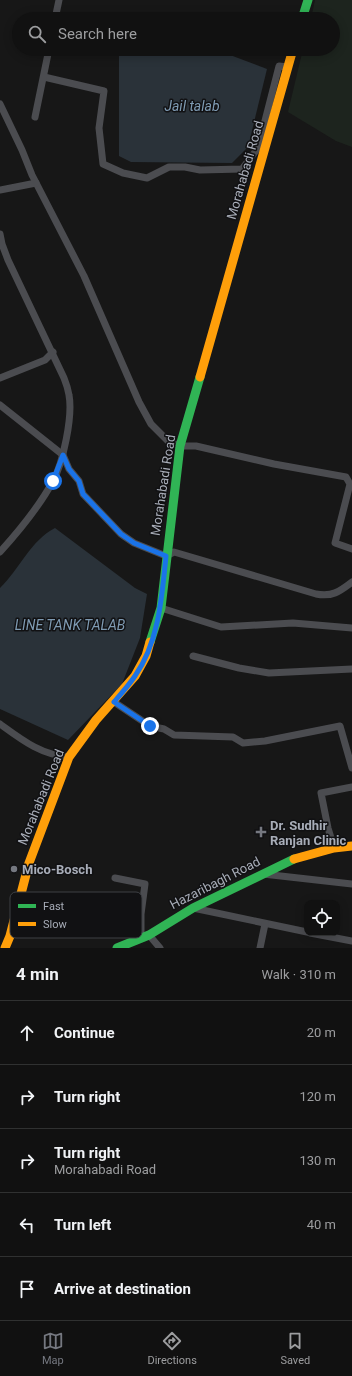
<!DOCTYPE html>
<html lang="en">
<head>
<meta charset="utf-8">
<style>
  body { margin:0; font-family:Roboto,sans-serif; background:#1a1a1a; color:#f1f3f6 }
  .controls { position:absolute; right:12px; bottom:12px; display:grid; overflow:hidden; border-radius:8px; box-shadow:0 2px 10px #0003 }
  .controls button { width:36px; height:36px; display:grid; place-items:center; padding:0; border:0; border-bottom:1px solid #303131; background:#111; color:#f1f3f6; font:20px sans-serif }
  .stop { position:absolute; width:12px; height:12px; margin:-9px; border:3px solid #1a73e8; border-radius:50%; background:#fff }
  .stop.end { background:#1a73e8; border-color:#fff; box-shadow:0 1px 4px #0008 }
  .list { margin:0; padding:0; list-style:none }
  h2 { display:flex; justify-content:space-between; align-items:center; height:52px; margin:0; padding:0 16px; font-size:17px }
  h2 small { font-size:13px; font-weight:400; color:#9c9d9f }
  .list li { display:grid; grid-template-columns:26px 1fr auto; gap:12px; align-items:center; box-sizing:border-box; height:64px; padding:0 16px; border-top:1px solid #303131 }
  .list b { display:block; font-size:15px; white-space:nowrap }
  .list p { margin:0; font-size:13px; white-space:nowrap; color:#9c9d9f }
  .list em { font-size:13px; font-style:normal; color:#9c9d9f }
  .icon { flex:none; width:22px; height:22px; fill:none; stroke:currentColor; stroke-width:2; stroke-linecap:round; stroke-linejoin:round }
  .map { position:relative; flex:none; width:352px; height:948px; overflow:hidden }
  .search { position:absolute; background:#111; box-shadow:0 2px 10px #0003; left:12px; right:12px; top:12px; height:44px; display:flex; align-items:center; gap:10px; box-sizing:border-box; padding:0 14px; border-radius:22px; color:#9c9d9f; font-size:15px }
  .sheet { height:372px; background:#111 }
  nav { display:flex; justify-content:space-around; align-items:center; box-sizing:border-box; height:56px; border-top:1px solid #303131; background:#111; font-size:11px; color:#9c9d9f }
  nav a { display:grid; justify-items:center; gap:2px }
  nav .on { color:#757880 }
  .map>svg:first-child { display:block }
</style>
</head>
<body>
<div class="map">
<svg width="352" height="948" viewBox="0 0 352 948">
  <rect width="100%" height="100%" fill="#171717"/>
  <polygon fill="#1d241e" points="315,0 352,0 352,147 336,141 288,112 303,49 333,49 333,19 311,19"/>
  <g fill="#2a3239">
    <polygon points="119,49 214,49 267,69 248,147 232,163 131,162 119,156"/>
    <path d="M55,528L135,588L147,594L140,638L122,684L68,740L0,709V588C19,570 31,540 55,528Z"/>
  </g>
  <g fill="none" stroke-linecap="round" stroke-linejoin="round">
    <g stroke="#4b4c50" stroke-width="7">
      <polyline points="55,19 59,0"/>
      <polyline points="44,77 104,91 99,128 103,164 123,173 147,178 169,167 185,167 200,170 242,169 258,148 279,66 288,67"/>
      <polyline points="0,104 22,150 32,175 84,276 139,402 151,424 168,441 180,446 196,446 274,464 346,477 350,484 335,543 352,549"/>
      <polyline points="35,117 49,49"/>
      <polyline points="0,190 36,183"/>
      <path d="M0,234L2,244L8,260L64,378C66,383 68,389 69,395C73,416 63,463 53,481C39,507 19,531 0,552"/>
      <polyline points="0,378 45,360 53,352"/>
      <path d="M0,405L63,455L69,469L79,481L83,494L121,534L134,543L166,556L174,552L316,594C332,597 339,592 352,582"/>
      <polyline points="161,608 221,627 293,623 352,628"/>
      <polyline points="193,656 239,668 269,673 352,669"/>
      <polyline points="114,702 150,726 164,729 174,735 233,737 243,743 265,741 340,726 352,768"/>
      <path d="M0,724C22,740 41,755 69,757"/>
      <polyline points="334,848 328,828 321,793 352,787"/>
      <polyline points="263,874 352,884"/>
      <polyline points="115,878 145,884 141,914 141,937"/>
      <polyline points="193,908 307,932"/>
      <polyline points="310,933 352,941"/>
      <polyline points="149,935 160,948"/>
      <polyline points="260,948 265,924"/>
    </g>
    <g stroke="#30b455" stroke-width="9">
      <polyline points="302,19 308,0"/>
      <polyline points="150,642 161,608 180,446 200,377"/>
      <polyline points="117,948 149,935 193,908 294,859"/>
    </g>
    <g stroke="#ff9f0a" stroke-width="9">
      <polyline points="200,377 293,49"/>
      <polyline points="294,859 334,848 352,846"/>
      <polyline points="5,948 10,936 29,863 69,757 96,720 135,676 146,656 150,642"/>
    </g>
  </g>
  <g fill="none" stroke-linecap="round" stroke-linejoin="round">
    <path stroke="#1a73e8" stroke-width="5" d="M53,481L63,455L69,469L79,481L83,494L121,534L134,543L166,556C162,596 159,642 135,676C129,685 121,694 114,702L150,726"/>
  </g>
  <g fill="#757880" stroke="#111113" stroke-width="1.5">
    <path d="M259 826h4v4h4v4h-4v4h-4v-4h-4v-4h4z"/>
    <circle cx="14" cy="869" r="4"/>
  </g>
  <g text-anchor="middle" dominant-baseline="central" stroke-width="3" stroke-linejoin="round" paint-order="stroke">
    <g font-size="13" fill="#a8adb8" stroke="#111113">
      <text transform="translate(245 170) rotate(-74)">Morahabadi Road</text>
      <text transform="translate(163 485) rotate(-81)">Morahabadi Road</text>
      <text transform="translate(41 797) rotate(-68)">Morahabadi Road</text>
      <text transform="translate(215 883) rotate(-27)">Hazaribagh Road</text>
    </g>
    <g font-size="13" font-weight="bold" fill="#a8adb8" stroke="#111113" text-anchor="start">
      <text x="270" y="825">Dr. Sudhir<tspan x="270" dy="15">Ranjan Clinic</tspan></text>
      <text x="22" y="869">Mico-Bosch</text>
    </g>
    <g font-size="14" font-style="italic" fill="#7f9bb3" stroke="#111113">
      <text x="192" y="106">Jail talab</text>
      <text x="70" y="625">LINE TANK TALAB</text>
    </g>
  </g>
  <rect x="10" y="892" width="132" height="46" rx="6" fill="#111113" stroke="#3e4045" stroke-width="1"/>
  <rect x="18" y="904" width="18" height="4" fill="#30b455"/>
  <rect x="18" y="922" width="18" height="4" fill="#ff9f0a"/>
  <g font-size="11" fill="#a8adb8">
    <text x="43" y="910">Fast</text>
    <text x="43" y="928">Slow</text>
  </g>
</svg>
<div class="controls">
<button><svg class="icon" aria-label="locate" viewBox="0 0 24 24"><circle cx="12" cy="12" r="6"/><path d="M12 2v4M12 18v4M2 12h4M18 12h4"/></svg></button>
</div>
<div class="stop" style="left:53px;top:481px"></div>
<div class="stop end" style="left:150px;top:726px"></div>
<div class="search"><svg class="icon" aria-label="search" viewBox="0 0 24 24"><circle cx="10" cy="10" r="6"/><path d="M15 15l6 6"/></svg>Search here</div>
</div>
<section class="sheet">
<h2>4 min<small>Walk · 310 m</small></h2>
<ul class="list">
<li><svg class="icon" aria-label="ahead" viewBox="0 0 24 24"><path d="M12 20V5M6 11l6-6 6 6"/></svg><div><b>Continue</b></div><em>20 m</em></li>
<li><svg class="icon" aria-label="right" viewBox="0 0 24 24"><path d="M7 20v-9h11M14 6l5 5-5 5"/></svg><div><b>Turn right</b></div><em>120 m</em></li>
<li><svg class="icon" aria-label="right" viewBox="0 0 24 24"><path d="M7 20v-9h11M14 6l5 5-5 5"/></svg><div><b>Turn right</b><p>Morahabadi Road</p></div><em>130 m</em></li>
<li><svg class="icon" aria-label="left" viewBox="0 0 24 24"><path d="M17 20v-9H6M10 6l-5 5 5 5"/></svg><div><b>Turn left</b></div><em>40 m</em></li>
<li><svg class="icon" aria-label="arrive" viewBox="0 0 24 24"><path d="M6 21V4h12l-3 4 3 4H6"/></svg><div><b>Arrive at destination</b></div></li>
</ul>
</section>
<nav>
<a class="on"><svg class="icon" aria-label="map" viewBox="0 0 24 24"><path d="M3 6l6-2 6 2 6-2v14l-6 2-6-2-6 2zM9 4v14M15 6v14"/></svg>Map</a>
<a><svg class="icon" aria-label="directions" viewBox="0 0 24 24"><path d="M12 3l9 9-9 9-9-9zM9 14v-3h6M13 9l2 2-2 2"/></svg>Directions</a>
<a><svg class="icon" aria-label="saved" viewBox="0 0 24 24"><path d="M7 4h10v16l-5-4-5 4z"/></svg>Saved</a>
</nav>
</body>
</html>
